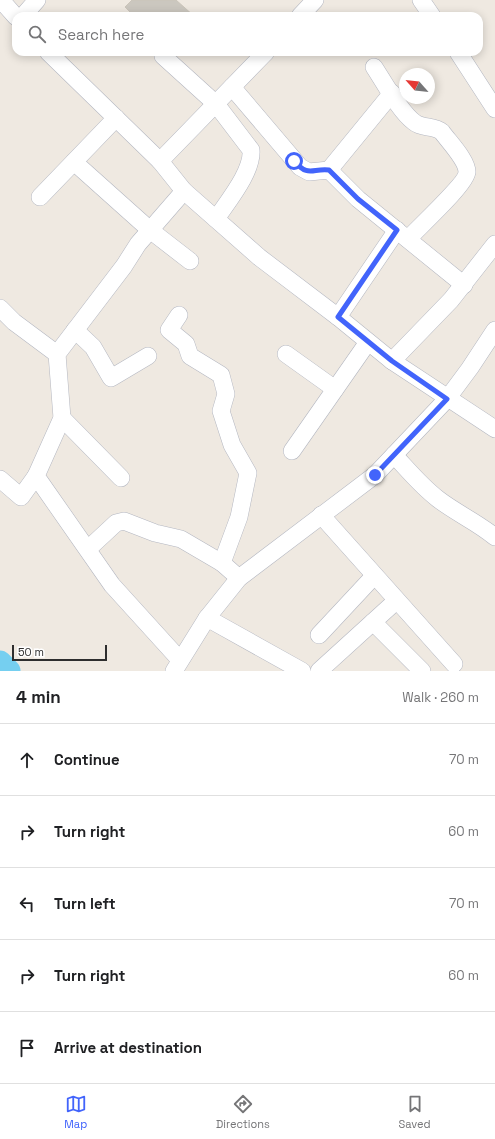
<!DOCTYPE html>
<html lang="en">
<head>
<meta charset="utf-8">
<style>
  body { margin:0; font-family:"Space Grotesk",sans-serif; background:#f6f6f6; color:#202124 }
  .compass { position:absolute; left:399px; top:68px; width:36px; height:36px; border-radius:50%; background:#fff; box-shadow:0 2px 10px #0003; rotate:297deg }
  .scale { position:absolute; left:12px; bottom:10px; width:95px; box-sizing:border-box; padding-left:4px; border:2px solid #2e2e2e; border-top:0; font-size:11px; line-height:14px; white-space:nowrap; color:#2e2e2e; -webkit-text-stroke:3px #fff; paint-order:stroke }
  .stop { position:absolute; width:12px; height:12px; margin:-9px; border:3px solid #4264fb; border-radius:50%; background:#fff }
  .stop.end { background:#4264fb; border-color:#fff; box-shadow:0 1px 4px #0008 }
  .list { margin:0; padding:0; list-style:none }
  h2 { display:flex; justify-content:space-between; align-items:center; height:52px; margin:0; padding:0 16px; font-size:17px }
  h2 small { font-size:13px; font-weight:400; color:#757577 }
  .list li { display:grid; grid-template-columns:26px 1fr auto; gap:12px; align-items:center; box-sizing:border-box; height:72px; padding:0 16px; border-top:1px solid #e0e0e0 }
  .list b { display:block; font-size:15px; white-space:nowrap }
  .list em { font-size:13px; font-style:normal; color:#757577 }
  .icon { flex:none; width:22px; height:22px; fill:none; stroke:currentColor; stroke-width:2; stroke-linecap:round; stroke-linejoin:round }
  .map { position:relative; flex:none; width:495px; height:671px; overflow:hidden }
  .search { position:absolute; background:#fff; box-shadow:0 2px 10px #0003; left:12px; right:12px; top:12px; height:44px; display:flex; align-items:center; gap:10px; box-sizing:border-box; padding:0 14px; border-radius:12px; color:#757577; font-size:15px }
  .sheet { height:412px; background:#fff }
  nav { display:flex; justify-content:space-around; align-items:center; box-sizing:border-box; height:56px; border-top:1px solid #e0e0e0; background:#fff; font-size:11px; color:#757577 }
  nav a { display:grid; justify-items:center; gap:2px }
  nav .on { color:#4264fb }
  .map>svg:first-child { display:block }
</style>
</head>
<body>
<div class="map">
<svg width="495" height="671" viewBox="0 0 495 671">
  <rect width="100%" height="100%" fill="#efe9e1"/>
  <g fill="none" stroke-linecap="round" stroke-linejoin="round">
    <polyline stroke="#75cff0" stroke-width="23" points="0,662 9,671"/>
  </g>
  <polygon fill="#cbc7bf" stroke="#cbc5ba" points="132,0 176,0 194,16 134,16 125,7"/>
  <g fill="none" stroke-linecap="round" stroke-linejoin="round">
    <g stroke="#b4b7c1" stroke-width="18">
      <g id="minor">
        <polyline points="1,0 16,17"/>
        <polyline points="421,0 432,16"/>
        <polyline points="23,16 37,0"/>
        <polyline points="300,16 315,0"/>
        <polyline points="48,52 160,161 266,52"/>
        <polyline points="458,52 495,109"/>
        <path d="M163,56L216,104L251,150C253,171 228,201 216,219"/>
        <path d="M374,67C384,82 400,112 414,122C422,129 434,125 442,132C449,142 467,160 467,172C467,183 418,228 408,239"/>
        <polyline points="232,87 300,167 309,172 329,170 358,199 464,285"/>
        <polyline points="160,161 184,191 259,257 338,317 392,361 495,429"/>
        <polyline points="74,162 150,230 190,261"/>
        <polyline points="329,170 392,93"/>
        <polyline points="40,197 116,118"/>
        <polyline points="0,308 14,322 57,354"/>
        <polyline points="179,315 169,330 186,344 190,356 221,375 226,394 221,411 232,445 248,473 239,517 222,563 239,578"/>
        <polyline points="338,317 397,230"/>
        <polyline points="75,330 93,347 111,378 148,356"/>
        <polyline points="286,354 335,389"/>
        <polyline points="392,361 451,300 495,244"/>
        <polyline points="62,418 121,478"/>
        <polyline points="292,451 368,342"/>
        <path d="M394,455C408,470 421,486 438,499C456,513 477,522 495,537"/>
        <polyline points="0,479 21,497 36,476"/>
        <polyline points="321,515 454,664"/>
        <polyline points="88,549 116,523 124,521 155,533 181,539 222,563"/>
        <polyline points="207,618 302,671"/>
        <polyline points="373,622 422,671"/>
        <polyline points="319,635 374,576"/>
        <polyline points="180,660 112,585 36,476 62,418 57,354 124,266 138,244 184,191"/>
        <polyline points="174,671 207,618 239,578 375,475 447,399 470,368 495,330"/>
        <polyline points="319,671 396,601"/>
      </g>
    </g>
    <use href="#minor" stroke="#fff" stroke-width="17"/>
  </g>
  <g fill="none" stroke-linecap="round" stroke-linejoin="round">
    <path stroke="#4264fb" stroke-width="5" d="M294,161C309,178 312,168 329,170L358,199L397,230L338,317L392,361L447,399L375,475"/>
  </g>
</svg>
<svg class="compass" viewBox="-18 -18 36 36"><path d="M0-13l5 13h-10z" fill="#e53935"/><path d="M0 13l5-13h-10z" fill="#757577"/></svg>
<div class="scale">50 m</div>
<div class="stop" style="left:294px;top:161px"></div>
<div class="stop end" style="left:375px;top:475px"></div>
<div class="search"><svg class="icon" aria-label="search" viewBox="0 0 24 24"><circle cx="10" cy="10" r="6"/><path d="M15 15l6 6"/></svg>Search here</div>
</div>
<section class="sheet">
<h2>4 min<small>Walk · 260 m</small></h2>
<ul class="list">
<li><svg class="icon" aria-label="ahead" viewBox="0 0 24 24"><path d="M12 20V5M6 11l6-6 6 6"/></svg><div><b>Continue</b></div><em>70 m</em></li>
<li><svg class="icon" aria-label="right" viewBox="0 0 24 24"><path d="M7 20v-9h11M14 6l5 5-5 5"/></svg><div><b>Turn right</b></div><em>60 m</em></li>
<li><svg class="icon" aria-label="left" viewBox="0 0 24 24"><path d="M17 20v-9H6M10 6l-5 5 5 5"/></svg><div><b>Turn left</b></div><em>70 m</em></li>
<li><svg class="icon" aria-label="right" viewBox="0 0 24 24"><path d="M7 20v-9h11M14 6l5 5-5 5"/></svg><div><b>Turn right</b></div><em>60 m</em></li>
<li><svg class="icon" aria-label="arrive" viewBox="0 0 24 24"><path d="M6 21V4h12l-3 4 3 4H6"/></svg><div><b>Arrive at destination</b></div></li>
</ul>
</section>
<nav>
<a class="on"><svg class="icon" aria-label="map" viewBox="0 0 24 24"><path d="M3 6l6-2 6 2 6-2v14l-6 2-6-2-6 2zM9 4v14M15 6v14"/></svg>Map</a>
<a><svg class="icon" aria-label="directions" viewBox="0 0 24 24"><path d="M12 3l9 9-9 9-9-9zM9 14v-3h6M13 9l2 2-2 2"/></svg>Directions</a>
<a><svg class="icon" aria-label="saved" viewBox="0 0 24 24"><path d="M7 4h10v16l-5-4-5 4z"/></svg>Saved</a>
</nav>
</body>
</html>
